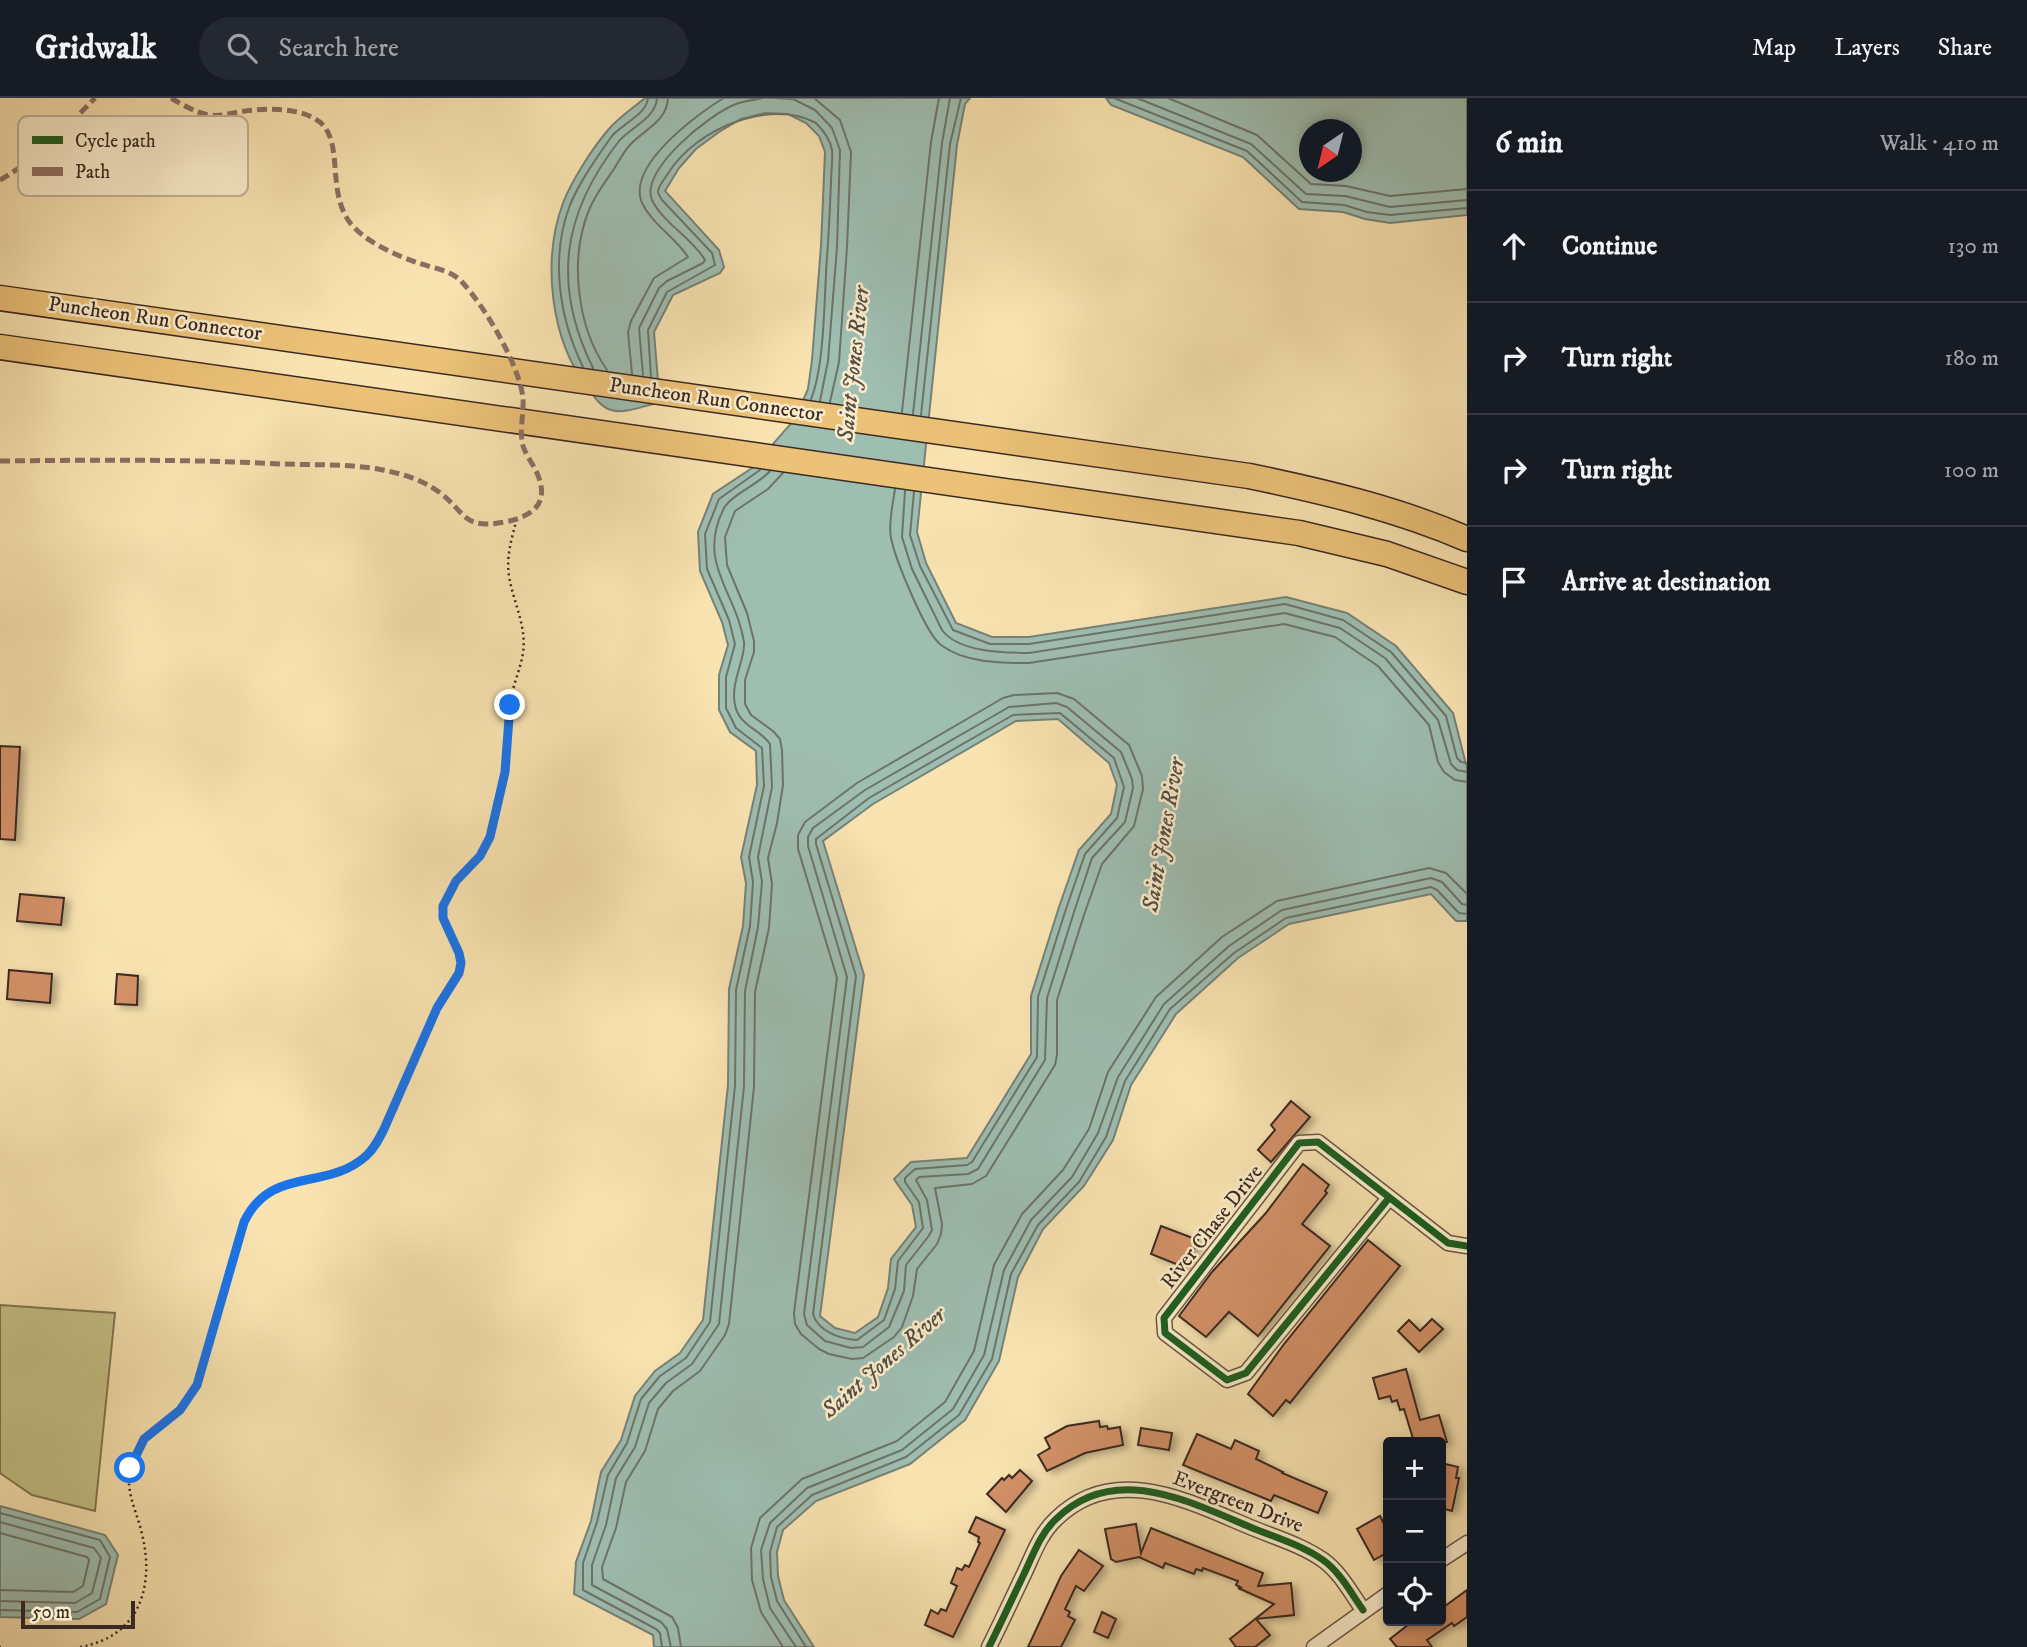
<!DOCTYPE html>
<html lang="en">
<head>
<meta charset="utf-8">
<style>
  body { margin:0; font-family:"IM FELL DW Pica",serif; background:#242831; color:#f1f3f6 }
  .controls { position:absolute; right:21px; bottom:21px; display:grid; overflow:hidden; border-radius:7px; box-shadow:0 4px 10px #0003 }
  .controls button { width:63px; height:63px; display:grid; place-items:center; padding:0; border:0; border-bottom:2px solid #363941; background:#171b24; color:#f1f3f6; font:35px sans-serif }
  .compass { position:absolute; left:1299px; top:21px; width:63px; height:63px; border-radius:50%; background:#171b24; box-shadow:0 4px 10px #0003; rotate:215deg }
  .scale { position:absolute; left:21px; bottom:18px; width:114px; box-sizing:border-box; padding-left:7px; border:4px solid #3b2922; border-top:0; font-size:19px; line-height:24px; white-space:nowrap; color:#3b2922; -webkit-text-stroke:5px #fbedcc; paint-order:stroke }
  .stop { position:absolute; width:21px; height:21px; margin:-16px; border:5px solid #1a73e8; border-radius:50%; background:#fff }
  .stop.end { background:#1a73e8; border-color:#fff; box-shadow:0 2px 7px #0008 }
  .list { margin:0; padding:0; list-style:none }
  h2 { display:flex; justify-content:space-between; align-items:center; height:91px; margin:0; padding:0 28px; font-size:30px }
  h2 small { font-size:23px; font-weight:400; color:#9ea1a6 }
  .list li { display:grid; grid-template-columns:46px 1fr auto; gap:21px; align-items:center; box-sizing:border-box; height:112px; padding:0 28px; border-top:2px solid #363941 }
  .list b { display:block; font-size:26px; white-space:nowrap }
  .list em { font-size:23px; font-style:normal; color:#9ea1a6 }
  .icon { flex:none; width:38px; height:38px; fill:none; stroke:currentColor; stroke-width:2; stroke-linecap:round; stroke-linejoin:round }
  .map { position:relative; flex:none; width:1467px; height:1549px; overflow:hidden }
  header { display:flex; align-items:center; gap:42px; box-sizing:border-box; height:98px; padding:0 35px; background:#171b24; border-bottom:2px solid #363941 }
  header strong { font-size:33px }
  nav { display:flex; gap:38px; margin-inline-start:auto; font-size:24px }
  .search { width:490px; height:63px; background:#242831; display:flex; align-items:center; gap:18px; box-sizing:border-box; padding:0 24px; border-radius:38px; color:#9ea1a6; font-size:26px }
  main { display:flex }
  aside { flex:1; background:#171b24 }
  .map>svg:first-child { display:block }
</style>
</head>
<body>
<header>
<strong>Gridwalk</strong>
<div class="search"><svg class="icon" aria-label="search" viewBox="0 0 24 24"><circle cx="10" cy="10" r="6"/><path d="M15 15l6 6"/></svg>Search here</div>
<nav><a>Map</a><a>Layers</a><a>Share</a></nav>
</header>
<main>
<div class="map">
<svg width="1467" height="1549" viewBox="0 0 1467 1549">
  <defs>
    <filter id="shadow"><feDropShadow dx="5.5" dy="3" stdDeviation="3.5" flood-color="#0004"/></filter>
  </defs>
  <rect width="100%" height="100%" fill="#f9e4b1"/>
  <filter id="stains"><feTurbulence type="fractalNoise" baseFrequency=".00286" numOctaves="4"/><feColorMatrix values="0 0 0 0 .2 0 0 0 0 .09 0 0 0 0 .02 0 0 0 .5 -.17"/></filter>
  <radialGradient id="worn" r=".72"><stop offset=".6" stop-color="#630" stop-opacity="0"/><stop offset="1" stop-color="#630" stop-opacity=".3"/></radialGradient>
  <polygon fill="#c5c287" stroke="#807654" stroke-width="2" points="0,1207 115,1215 95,1413 32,1397 0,1375"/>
  <g fill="#9ebeb2" stroke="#768278" stroke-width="2" fill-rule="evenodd">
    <path d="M645,0H970L965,6L957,47L917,434L926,465L956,525L992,539H1029L1286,499L1347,515L1396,548L1453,615L1467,670V823H1456L1431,796L1289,826L1238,860L1176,916L1131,987L1113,1042L1084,1088L1043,1131L1018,1179L999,1263L965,1322L910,1366L816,1403L783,1432L777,1454L778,1478L784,1502L814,1549H654L653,1537L574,1496L576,1464L591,1423L601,1374L621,1342L635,1298L655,1273L680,1255L703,1222L728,987L729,891L743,828L746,785L741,759L757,687L756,653L730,634L719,612V577L728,547L722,524L700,473L698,434L713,396L752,370L795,321L808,291L812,262L821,148L825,54L819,38L806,25L788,16L765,15L741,21L719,34L696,51L679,70L665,93L719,152L724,169L720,175L673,197L654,234L659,295L653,306C640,309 624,316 611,312C601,309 594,299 588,290C550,242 542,162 563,105C572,82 592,51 608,32C618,20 633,10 645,0ZM1058,621L1109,665L1117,687L1111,716L1079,752L1059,809L1031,898V956L967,1060L911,1064L894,1081L912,1107L916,1129L891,1161L888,1190L878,1219L855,1235L835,1230L820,1218L864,877L823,743L873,706L1016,623Z"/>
    <path d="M1106,0H1467V117L1390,125L1365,121L1343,114L1299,111L1243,59L1111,7ZM1310,32H1352V74H1310Z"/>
    <polygon points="0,1408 105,1437 118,1457 106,1506 79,1521 0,1519"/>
  </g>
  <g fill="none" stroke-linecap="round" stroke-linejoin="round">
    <g stroke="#6c746a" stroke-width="2">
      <polyline points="774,0 793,1 815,12 832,30 840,52 837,149 828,263 820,303"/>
      <polyline points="814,0 840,22 851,54 847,149 839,264 830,304"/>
      <polyline points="1114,0 1247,53 1302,104 1344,107 1367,114 1390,117 1467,110"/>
      <polyline points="1137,0 1251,46 1306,96 1345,98 1390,109 1467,102"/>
      <polyline points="1168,0 1257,37 1311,86 1346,88 1390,98 1467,91"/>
      <path d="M583,269C559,220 550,159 570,107C580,83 597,59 612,38C622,26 647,16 648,0"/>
      <path d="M593,270C552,187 562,116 619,43C631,29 656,20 657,0"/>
      <path d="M607,272C577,229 569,161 589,112C595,97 605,84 614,71C619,63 623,55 629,48C643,32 667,24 668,0"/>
      <path d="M632,276L628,234L631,223L654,180L688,159C675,139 652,126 642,105C626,68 697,16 724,0"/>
      <path d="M643,277L639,230L659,190L667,183L703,165L705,162C692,140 663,125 652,102C639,72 711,15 736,6C744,3 754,2 762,0"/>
      <path d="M651,279L648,232L667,194L715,167L712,155L662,102C661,100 658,96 658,93C659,87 666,79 669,74C696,31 770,0 816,25C824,33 830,41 832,52C833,62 831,74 831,84C830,109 829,134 827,159C824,198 825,267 811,301"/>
      <polyline points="902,314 931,44 939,0"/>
      <polyline points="913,316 942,45 950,0"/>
      <polyline points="921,317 950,46 961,0"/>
      <path d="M895,391C893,406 888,425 891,440C895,460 925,535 941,547C965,565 1000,565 1029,565L1284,526L1335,539L1378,568L1429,627L1438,664L1444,674L1455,682L1467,684"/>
      <path d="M905,393L902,439L912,471L942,532C958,554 1004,555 1029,555L1285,515L1340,530L1385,560L1438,622L1451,666L1457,672L1467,674"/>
      <polyline points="914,394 910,437 920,468 953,532 990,546 1029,546 1285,506 1343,522 1391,554 1446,618 1457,660 1461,664 1467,665"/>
      <polygon points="1057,595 1074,601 1129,647 1142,678 1143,691 1134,728 1102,766 1084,817 1057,902 1057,957 1055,967 986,1078 972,1086 935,1090 942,1126 941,1136 937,1146 917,1171 913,1198 902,1229 894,1239 863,1260 852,1261 829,1256 819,1251 801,1236 795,1226 794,1215 837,880 798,751 798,737 805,724 857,685 1003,600 1014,597"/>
      <polygon points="1056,605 1067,609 1121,654 1132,681 1133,690 1125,724 1092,760 1074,814 1047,900 1045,962 978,1071 968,1076 919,1079 916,1082 927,1102 932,1132 928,1139 906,1167 904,1193 889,1229 863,1249 851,1250 825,1243 807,1227 804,1216 847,879 808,748 808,739 813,730 865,692 1009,609"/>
      <path d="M1060,615L1114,660L1124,689L1117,720L1085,756L1066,811L1038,899L1037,959L972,1064L967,1067L915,1071L905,1080V1084L919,1104L923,1130L898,1163L895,1191L884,1222L857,1242C841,1241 818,1234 813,1216L856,878L816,746V741L869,700L1013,617Z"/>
      <polyline points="0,1415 100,1442 110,1459 100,1501 77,1514 0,1512"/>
      <polyline points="0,1424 94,1450 101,1460 92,1495 75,1505 0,1503"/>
      <polyline points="0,1435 87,1459 89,1462 83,1488 73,1494 0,1492"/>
      <polyline points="662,1549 660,1535 656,1531 583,1492 583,1465 597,1424 608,1377 627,1345 641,1301 660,1278 686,1260 710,1224 735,988 736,892 750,828 753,784 749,759 764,688 762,650 736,630 726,610 726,579 735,546 729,522 707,471 705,436 719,401 760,372"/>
      <path d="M671,1549L667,1531L661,1524L592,1487V1467L606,1427L616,1380L635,1349L649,1305L666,1285L692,1266L719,1226L744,988L745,893L758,829L762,784L758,759L772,689L770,646C760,631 739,628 735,607C730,584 746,560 744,544C736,493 696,465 724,410C731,397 759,386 770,373"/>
      <polyline points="681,1549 678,1530 672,1519 603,1481 602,1469 616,1430 626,1384 645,1353 658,1311 673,1293 700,1273 725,1237 729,1226 754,989 755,894 769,830 772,786 768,760 777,725 783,687 782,652 780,641 773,633 751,617 745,606 745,582 754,554 754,543 747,515 727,467 725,439 735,413 768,391 783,375"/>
      <polyline points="783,1549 761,1514 752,1482 751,1450 760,1420 802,1381 897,1343 945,1304 974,1253 994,1167 1022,1116 1063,1072 1089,1031 1108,974 1156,899 1222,839 1277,803 1429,770 1446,775 1467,796"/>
      <polyline points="796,1549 770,1510 763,1481 761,1452 770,1425 807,1390 902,1352 953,1311 984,1257 1004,1172 1031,1122 1072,1079 1098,1035 1118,979 1164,906 1229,848 1282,812 1431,780 1442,784 1462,806 1467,807"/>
      <polyline points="806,1549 777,1503 771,1479 770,1454 777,1429 812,1397 906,1359 959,1317 992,1261 1011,1176 1038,1127 1079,1084 1106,1039 1125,983 1170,911 1234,855 1286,820 1431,789 1437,792 1459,815 1467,816"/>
    </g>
  </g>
  <g fill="#d39168" stroke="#3b2922" stroke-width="2" filter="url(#shadow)">
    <polygon points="0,648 20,649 15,742 0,741"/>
    <polygon points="20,796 64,800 61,827 17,823"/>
    <polygon points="9,872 52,876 50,905 7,901"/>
    <polygon points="117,876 138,878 137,907 115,906"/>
    <polygon points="1291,1003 1310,1019 1271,1064 1258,1052 1275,1032 1271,1027"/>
    <polygon points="1303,1066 1329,1087 1325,1093 1327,1095 1302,1126 1330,1148 1258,1238 1229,1214 1206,1239 1179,1218 1212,1174 1265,1116"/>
    <polygon points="1161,1128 1198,1142 1186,1170 1151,1156"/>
    <polygon points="1368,1142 1400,1168 1290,1305 1286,1302 1273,1318 1248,1296 1284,1246"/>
    <polygon points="1432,1221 1443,1231 1419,1254 1398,1233 1409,1222 1420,1233"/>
    <polygon points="1406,1271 1420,1322 1439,1317 1447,1344 1414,1344 1404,1311 1400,1312 1397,1302 1392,1304 1390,1298 1379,1301 1373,1280"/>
    <polygon points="1099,1323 1100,1329 1107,1328 1108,1331 1120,1329 1123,1347 1085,1355 1047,1373 1038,1357 1050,1350 1045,1340 1067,1328"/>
    <polygon points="1141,1330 1172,1335 1169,1352 1138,1347"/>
    <polygon points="1197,1336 1231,1351 1235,1342 1259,1353 1256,1361 1283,1374 1282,1375 1327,1394 1318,1415 1274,1397 1271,1403 1183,1367"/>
    <polygon points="1441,1365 1458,1369 1456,1380 1459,1380 1452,1413 1441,1410"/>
    <polygon points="1020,1372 1032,1383 1006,1414 987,1396 1002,1380 1004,1382 1009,1377 1012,1380"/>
    <polygon points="1380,1418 1388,1434 1385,1435 1388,1440 1388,1454 1374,1462 1357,1431"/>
    <polygon points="976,1419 1005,1432 953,1539 925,1527 931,1512 938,1516 941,1511 946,1513 957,1488 951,1485 957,1470 962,1472 965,1467 969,1469 980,1445 978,1444 979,1439 969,1434"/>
    <polygon points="1136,1426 1141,1455 1151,1430 1263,1475 1258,1488 1291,1485 1294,1517 1256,1521 1270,1537 1255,1549 1236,1549 1230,1541 1274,1506 1238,1490 1242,1490 1236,1487 1238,1483 1203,1470 1202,1473 1196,1471 1194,1476 1165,1465 1163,1470 1139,1459 1116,1464 1111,1461 1105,1431"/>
    <polygon points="1079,1452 1103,1468 1084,1493 1076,1488 1065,1511 1070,1514 1068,1518 1075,1522 1061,1549 1028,1549 1061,1478"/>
    <polygon points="1467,1492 1467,1519 1454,1528 1452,1525 1427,1542 1432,1549 1397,1549 1390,1541 1413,1523 1441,1523 1441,1511"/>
    <polygon points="1102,1514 1116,1521 1108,1540 1094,1534"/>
  </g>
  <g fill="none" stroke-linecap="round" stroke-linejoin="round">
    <g stroke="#6a5846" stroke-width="17">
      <g id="minor">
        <polyline points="1389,1100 1246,1275 1227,1282 1165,1235 1164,1220 1299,1045 1318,1044 1448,1145 1467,1148"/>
        <polyline points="1441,1462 1467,1445"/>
        <path d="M989,1549C1001,1525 1012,1501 1024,1476C1033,1457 1040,1436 1056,1421C1114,1364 1188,1403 1250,1429C1274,1439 1302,1447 1323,1462C1340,1474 1351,1495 1363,1512"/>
        <polyline points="1314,1549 1388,1496"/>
      </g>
    </g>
    <g stroke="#3b2922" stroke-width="27">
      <g id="motorway">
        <path d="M0,200L1249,378C1322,393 1398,411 1467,441"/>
        <polyline points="0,249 1299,435 1387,456 1467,484"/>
      </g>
    </g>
    <g stroke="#3b2922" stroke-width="2.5" stroke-dasharray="2 3.5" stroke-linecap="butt">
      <polyline points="0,1549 1,1549"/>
      <path d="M80,1549C139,1539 155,1489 142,1436C137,1413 124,1393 131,1368C140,1334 175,1325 191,1297C202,1279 206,1256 211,1236C222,1199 233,1161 244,1124C276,1056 349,1105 386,1029C398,1003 409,977 420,951C425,936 430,921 438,907C446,895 460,881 461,866C462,845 438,829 443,806C449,781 480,765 490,737C505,695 504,650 510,606C512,589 520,573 523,555C527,528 513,504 509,478C506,457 512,440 517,420"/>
    </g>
    <use href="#minor" stroke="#fbedcc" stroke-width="14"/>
    <use href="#motorway" stroke="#ecc278" stroke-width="24"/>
    <g stroke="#8d6e63" stroke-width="5" stroke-dasharray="10 5" stroke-linecap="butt">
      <path d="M0,82C37,61 66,30 95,0"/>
      <path d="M0,363C94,362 188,361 282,366C314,367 347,366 378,371C400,375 421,381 439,394C467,415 462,432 505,424C534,418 550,405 537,375C533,366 526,357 523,348C519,333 524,315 523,300C519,266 485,209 462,184C451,172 433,170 418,165C396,157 367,145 351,126C326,95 344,46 321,25C302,9 268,10 245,13C233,14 222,19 210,17C196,15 183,7 171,0"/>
    </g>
    <g stroke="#fbedcc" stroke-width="11">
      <g id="cycleway">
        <polyline points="1389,1100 1246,1275 1227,1282 1165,1235 1164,1220 1299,1045 1318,1044 1448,1145 1467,1148"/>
        <path d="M989,1549C1001,1525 1012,1501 1024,1476C1033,1457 1040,1436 1056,1421C1114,1364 1188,1403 1250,1429C1274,1439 1302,1447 1323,1462C1340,1474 1351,1495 1363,1512"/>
      </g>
    </g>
    <use href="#cycleway" stroke="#1b5e20" stroke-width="7"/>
  </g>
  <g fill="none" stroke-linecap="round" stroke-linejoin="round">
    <path stroke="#1a73e8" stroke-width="9" d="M130,1370L144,1341L180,1312L197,1287L244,1124C271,1067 326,1094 366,1058C374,1051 379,1041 384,1031L437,910L459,875L461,865L459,855L443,820V808L456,783L480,758L490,739L505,674L510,607"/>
  </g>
  <g text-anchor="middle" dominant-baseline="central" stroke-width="5" stroke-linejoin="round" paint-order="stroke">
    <g font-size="21" fill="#3b2922" stroke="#fbedcc">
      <text transform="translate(155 221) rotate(8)">Puncheon Run Connector</text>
      <text transform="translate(716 302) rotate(8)">Puncheon Run Connector</text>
      <text transform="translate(1212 1129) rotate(-52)">River Chase Drive</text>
      <text transform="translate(1238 1404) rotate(21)">Evergreen Drive</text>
    </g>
    <g font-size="23" font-style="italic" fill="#544e46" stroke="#fbedcc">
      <text transform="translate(854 266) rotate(-84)">Saint Jones River</text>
      <text transform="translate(1164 737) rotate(-80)">Saint Jones River</text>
      <text transform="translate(884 1265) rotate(-41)">Saint Jones River</text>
    </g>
  </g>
  <rect x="18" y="18" width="230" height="80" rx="10" fill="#fbedcc" stroke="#c1b299" stroke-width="2"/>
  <rect x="32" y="38" width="31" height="8" fill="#1b5e20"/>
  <rect x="32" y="69" width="31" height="9" fill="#8d6e63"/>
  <g font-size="19" fill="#3b2922">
    <text x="75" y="49">Cycle path</text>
    <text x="75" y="80">Path</text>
  </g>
  <rect width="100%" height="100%" filter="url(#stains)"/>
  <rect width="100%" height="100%" fill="url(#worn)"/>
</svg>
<div class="controls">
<button>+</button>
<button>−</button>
<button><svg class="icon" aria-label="locate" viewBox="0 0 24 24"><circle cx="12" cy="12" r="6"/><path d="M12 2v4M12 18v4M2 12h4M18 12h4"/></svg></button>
</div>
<svg class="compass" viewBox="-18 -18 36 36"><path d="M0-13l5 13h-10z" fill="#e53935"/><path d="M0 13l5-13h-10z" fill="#9ea1a6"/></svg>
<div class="scale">50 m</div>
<div class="stop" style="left:130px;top:1370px"></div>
<div class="stop end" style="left:510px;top:607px"></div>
</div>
<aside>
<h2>6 min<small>Walk · 410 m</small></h2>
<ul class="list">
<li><svg class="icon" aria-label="ahead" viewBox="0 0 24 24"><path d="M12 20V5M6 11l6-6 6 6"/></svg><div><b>Continue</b></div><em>130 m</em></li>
<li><svg class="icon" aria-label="right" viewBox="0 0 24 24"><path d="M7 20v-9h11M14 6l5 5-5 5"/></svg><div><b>Turn right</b></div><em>180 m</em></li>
<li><svg class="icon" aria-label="right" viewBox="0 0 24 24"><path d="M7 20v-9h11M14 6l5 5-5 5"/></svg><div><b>Turn right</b></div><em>100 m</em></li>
<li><svg class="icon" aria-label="arrive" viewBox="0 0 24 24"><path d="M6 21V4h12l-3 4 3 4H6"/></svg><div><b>Arrive at destination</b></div></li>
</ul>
</aside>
</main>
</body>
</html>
